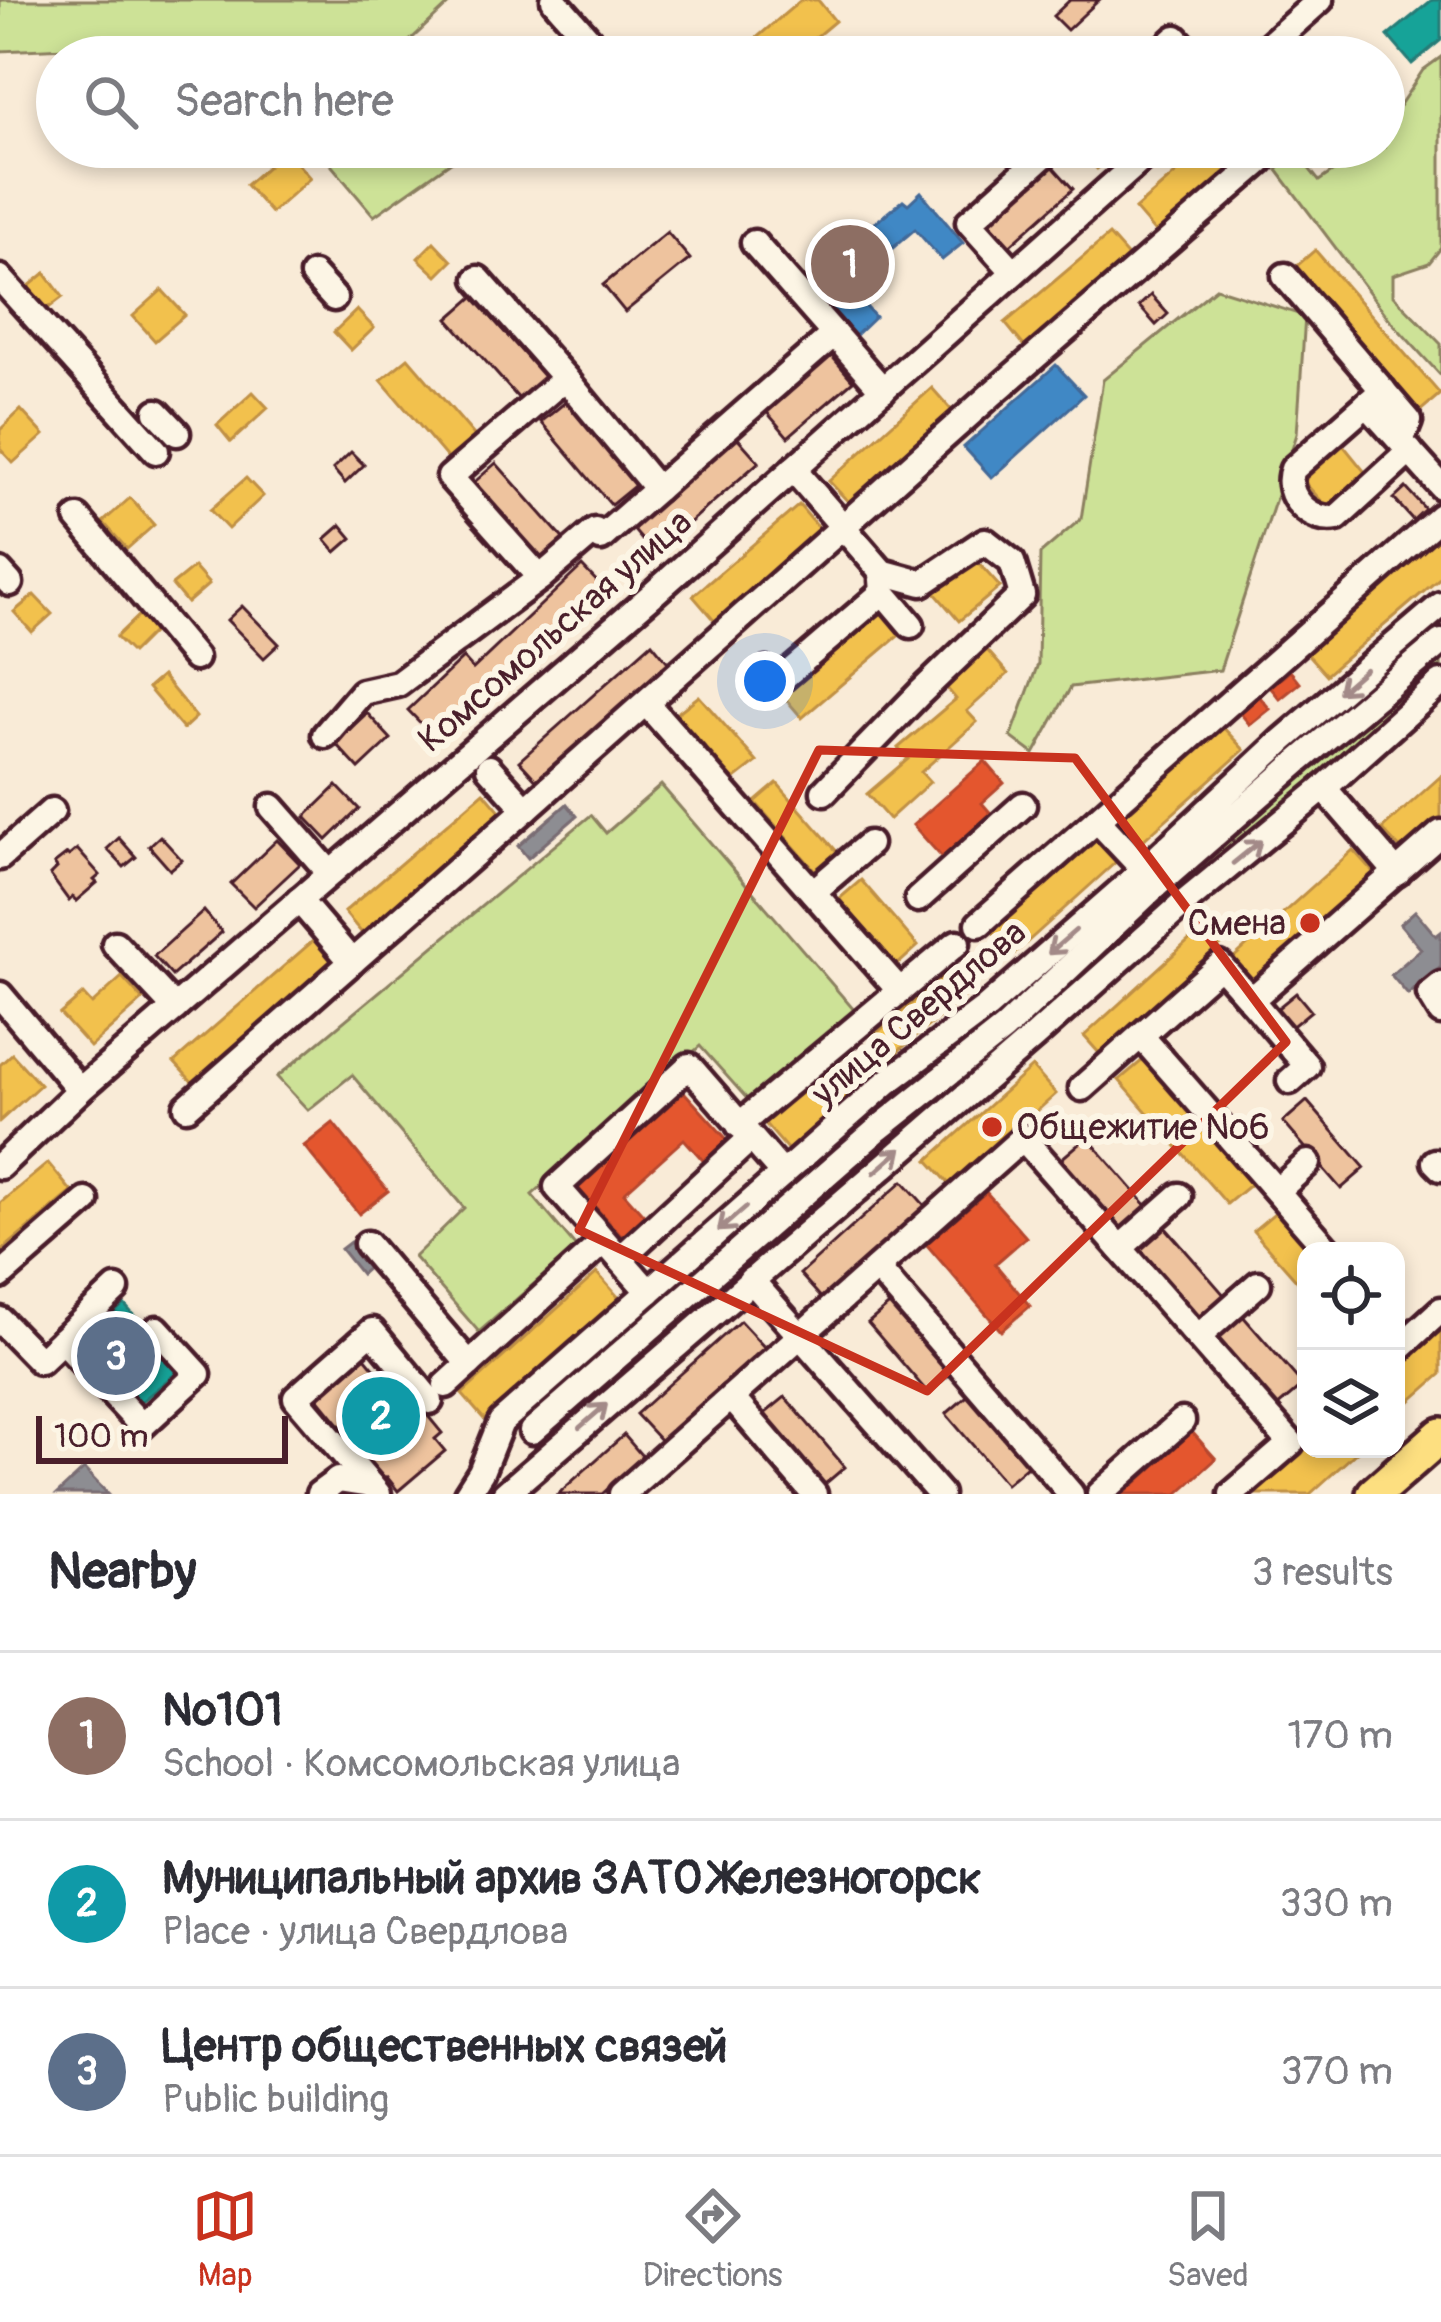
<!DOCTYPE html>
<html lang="en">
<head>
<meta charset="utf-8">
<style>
  body { margin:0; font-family:Pangolin,sans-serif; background:#f2f2f3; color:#2b2b33 }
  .controls { position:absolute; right:36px; bottom:36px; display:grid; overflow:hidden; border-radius:24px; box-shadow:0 6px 18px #0003 }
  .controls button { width:108px; height:108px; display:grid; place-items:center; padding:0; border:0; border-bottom:3px solid #e1e1e2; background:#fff; color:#2b2b33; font:60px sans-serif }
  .scale { position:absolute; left:36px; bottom:30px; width:252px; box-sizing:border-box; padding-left:12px; border:6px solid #4a1f2b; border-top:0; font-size:33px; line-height:42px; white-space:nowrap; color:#4a1f2b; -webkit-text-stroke:9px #fcf5e5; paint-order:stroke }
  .you { position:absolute; left:765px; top:681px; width:42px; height:42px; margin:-30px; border:9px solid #fff; border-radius:50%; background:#1a73e8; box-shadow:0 0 0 18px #1a73e833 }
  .badge { display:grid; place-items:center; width:78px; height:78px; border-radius:50%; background:#c8321e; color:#fff; font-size:39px; font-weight:700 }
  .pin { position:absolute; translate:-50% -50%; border:6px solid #fff; box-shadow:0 3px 12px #0006 }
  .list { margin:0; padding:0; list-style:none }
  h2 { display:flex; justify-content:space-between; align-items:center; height:156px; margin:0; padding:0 48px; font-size:51px }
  h2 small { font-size:39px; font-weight:400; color:#7c7c81 }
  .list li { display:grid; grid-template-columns:78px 1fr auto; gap:36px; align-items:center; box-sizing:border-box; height:168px; padding:0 48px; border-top:3px solid #e1e1e2 }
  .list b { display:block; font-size:45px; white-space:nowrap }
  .list p { margin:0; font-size:39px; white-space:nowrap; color:#7c7c81 }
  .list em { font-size:39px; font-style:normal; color:#7c7c81 }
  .icon { flex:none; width:66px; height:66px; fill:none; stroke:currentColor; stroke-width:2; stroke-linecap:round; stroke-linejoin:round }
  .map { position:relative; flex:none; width:1441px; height:1494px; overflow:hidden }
  .search { position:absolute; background:#fff; box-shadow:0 6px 18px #0003; left:36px; right:36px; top:36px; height:132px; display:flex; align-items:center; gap:30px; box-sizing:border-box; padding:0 42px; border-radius:66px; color:#7c7c81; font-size:45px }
  .sheet { height:660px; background:#fff }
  nav { display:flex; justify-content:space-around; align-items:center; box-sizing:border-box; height:168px; border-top:3px solid #e1e1e2; background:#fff; font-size:33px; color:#7c7c81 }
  nav a { display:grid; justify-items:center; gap:6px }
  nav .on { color:#c8321e }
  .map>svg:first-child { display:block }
</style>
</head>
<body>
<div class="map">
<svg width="1441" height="1494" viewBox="0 0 1441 1494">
  <rect width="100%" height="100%" fill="#f9ebd7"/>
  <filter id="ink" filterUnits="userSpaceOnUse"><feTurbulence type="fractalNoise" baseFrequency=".00833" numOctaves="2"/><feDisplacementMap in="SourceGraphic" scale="24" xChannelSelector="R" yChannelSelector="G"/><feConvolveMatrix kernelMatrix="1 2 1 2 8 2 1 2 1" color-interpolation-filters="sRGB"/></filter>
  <g filter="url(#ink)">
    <g fill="#cde297" stroke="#8c8061" stroke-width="3">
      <polygon points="0,0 453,0 401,49 406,57 109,57 90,47 0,51"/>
      <polygon points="1441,57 1441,248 1429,263 1393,275 1393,295 1441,344 1441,376 1390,320 1277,170 1295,151 1319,181 1368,147 1384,147 1384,129 1423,70"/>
      <polygon points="316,147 462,147 465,152 374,216"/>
      <polygon points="1216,288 1305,316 1297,434 1220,670 1071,687 1034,754 1011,737 1038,664 1040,554 1081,519 1103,380"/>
      <polygon points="1441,623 1441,673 1054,1006 1035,985"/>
      <polygon points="661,785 855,1011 749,1101 700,1046 532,1195 576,1247 479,1332 414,1257 464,1208 352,1075 308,1110 277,1077 591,815 606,833"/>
    </g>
    <g fill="#f2c14e" stroke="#c09044" stroke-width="3">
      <polygon points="801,0 818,0 835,21 792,57 734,57"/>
      <polygon points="1078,147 1123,147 1097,169"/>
      <polygon points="1206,147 1262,148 1159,237 1135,209"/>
      <polygon points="286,150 310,178 271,213 246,185"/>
      <polygon points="1109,235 1133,262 1028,351 1005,323"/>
      <polygon points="434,242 452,261 437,276 418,258"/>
      <polygon points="1315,250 1440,394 1418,413 1293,269"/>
      <polygon points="45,273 63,297 46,310 28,287"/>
      <polygon points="162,290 185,315 155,341 133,316"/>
      <polygon points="357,310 374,328 351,350 334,332"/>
      <polygon points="408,358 480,442 453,465 381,380"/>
      <polygon points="932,388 955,414 852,506 829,481"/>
      <polygon points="253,392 268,408 231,442 217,425"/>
      <polygon points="21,410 44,435 13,463 0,449 0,430"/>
      <polygon points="1343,445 1365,472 1327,507 1303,481"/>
      <polygon points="246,478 263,496 228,529 210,510"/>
      <polygon points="130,498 154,525 127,549 103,522"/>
      <polygon points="799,505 823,533 717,624 693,596"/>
      <polygon points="1441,528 1441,577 1326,675 1302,648"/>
      <polygon points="974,558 1000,587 959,621 934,592"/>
      <polygon points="194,567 209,584 187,603 172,585"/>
      <polygon points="34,595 52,614 32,632 14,612"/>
      <polygon points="881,603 904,631 802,718 778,690"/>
      <polygon points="139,615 154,631 132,653 116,637"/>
      <polygon points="987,650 1008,674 967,711 977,722 921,772 930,782 889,819 867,794 908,759 898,748 956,699 945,686"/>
      <polygon points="162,676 196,717 183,729 148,688"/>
      <polygon points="699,696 757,762 734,780 676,714"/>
      <polygon points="1219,723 1244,750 1140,843 1115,815"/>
      <polygon points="1441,776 1441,820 1404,853 1382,829"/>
      <polygon points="777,783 840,855 818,874 755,802"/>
      <polygon points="484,792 506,818 366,938 344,912"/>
      <polygon points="1097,839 1117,861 1014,954 993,932"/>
      <polygon points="1353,850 1375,874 1253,984 1231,960"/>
      <polygon points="861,880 918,946 896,966 839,899"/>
      <polygon points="1206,925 1222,944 1100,1054 1084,1036"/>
      <polygon points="315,939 337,964 196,1086 174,1062"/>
      <polygon points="945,975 963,997 891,1057 873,1036"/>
      <polygon points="122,977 143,1000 90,1047 60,1014 83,994 92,1004"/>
      <polygon points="12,1054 40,1085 0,1121 0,1065"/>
      <polygon points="831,1058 858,1089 788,1150 761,1119"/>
      <polygon points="1144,1059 1252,1183 1227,1204 1119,1080"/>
      <polygon points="1032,1067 1056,1094 952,1187 928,1160"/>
      <polygon points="48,1163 72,1192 0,1252 0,1203"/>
      <polygon points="1278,1210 1314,1251 1306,1251 1306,1291 1253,1231"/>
      <polygon points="597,1273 619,1298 484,1419 462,1394"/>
      <polygon points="1441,1330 1441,1374 1407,1404 1396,1392 1396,1371"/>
      <polygon points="1306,1447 1306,1449 1360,1449 1310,1494 1253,1494"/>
    </g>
    <g fill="#e4572e" stroke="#b6462d" stroke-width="3">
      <polygon points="1290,671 1300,683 1280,699 1270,687"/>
      <polygon points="1259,696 1270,709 1250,725 1240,713"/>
      <polygon points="985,761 1004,783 982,803 995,818 946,862 913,825"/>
      <polygon points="684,1092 732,1145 708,1166 684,1139 624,1193 649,1221 626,1241 577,1187"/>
      <polygon points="333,1123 388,1191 359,1214 304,1146"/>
      <polygon points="986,1192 1026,1237 995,1264 1030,1306 1001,1331 926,1244"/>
      <polygon points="1192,1432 1216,1459 1177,1494 1124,1494"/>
    </g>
    <g fill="#3f88c5" stroke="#426897" stroke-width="3">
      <polygon points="921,192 963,243 942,260 915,229 848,286 875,317 855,336 813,286 826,275 820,268 903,200 908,204"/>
      <polygon points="1056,365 1084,395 992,478 964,447"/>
    </g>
    <g fill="#17a398" stroke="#267b77" stroke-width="3">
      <polygon points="1432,0 1441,0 1441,40 1412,64 1388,36"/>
      <polygon points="124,1304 143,1326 125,1340 145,1363 163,1348 181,1369 136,1406 81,1341"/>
    </g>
    <g fill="#8d8d92" stroke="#796c73" stroke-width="3">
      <polygon points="567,804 577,816 528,858 518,846"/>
      <polygon points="1415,911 1436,936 1441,932 1441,967 1408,995 1391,975 1421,949 1400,924"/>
      <polygon points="350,1242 370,1266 361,1274 341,1249"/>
      <polygon points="84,1469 108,1494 57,1494"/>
    </g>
    <g fill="#eec39e" stroke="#4a1f2b" stroke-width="3">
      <polygon points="1070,0 1099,0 1067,30 1053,16"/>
      <polygon points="1309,147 1349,147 1326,167"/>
      <polygon points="1048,161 1073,189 1008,247 983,219"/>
      <polygon points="667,232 690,259 625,312 603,285"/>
      <polygon points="1151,295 1168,314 1156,325 1139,306"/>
      <polygon points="473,297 546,378 521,401 448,319"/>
      <polygon points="830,354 853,381 788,437 765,410"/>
      <polygon points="568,400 638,483 611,505 541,422"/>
      <polygon points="735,435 759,462 654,554 631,527"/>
      <polygon points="351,452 364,465 345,483 333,469"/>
      <polygon points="496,463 567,543 542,566 470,486"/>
      <polygon points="1406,488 1425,509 1413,520 1394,499"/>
      <polygon points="341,525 352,538 336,552 325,539"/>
      <polygon points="582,566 607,592 500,694 490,684 434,737 408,710 463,658 473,669"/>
      <polygon points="242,606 279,644 264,658 227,620"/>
      <polygon points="652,643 672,667 540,784 519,761"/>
      <polygon points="367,713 391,739 359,769 335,743"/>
      <polygon points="337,786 359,809 327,840 305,817"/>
      <polygon points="160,836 182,860 170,870 149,846"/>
      <polygon points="119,838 136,857 124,867 107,849"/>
      <polygon points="277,840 300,864 254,907 231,884"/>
      <polygon points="77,849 100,875 94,880 97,883 76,901 73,897 69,901 50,875 57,868 54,864 67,854 69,856"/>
      <polygon points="204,911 222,932 172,976 154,956"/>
      <polygon points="1296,993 1311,1011 1289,1029 1274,1011"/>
      <polygon points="1307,1101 1365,1168 1341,1189 1283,1122"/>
      <polygon points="1087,1137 1148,1207 1121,1230 1060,1160"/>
      <polygon points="903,1181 928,1209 824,1301 800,1274"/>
      <polygon points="1165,1227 1226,1297 1199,1320 1138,1250"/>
      <polygon points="895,1300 955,1370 928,1393 868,1323"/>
      <polygon points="1242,1315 1303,1385 1276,1408 1215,1338"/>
      <polygon points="740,1321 765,1348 661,1441 636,1414"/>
      <polygon points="365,1357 401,1400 409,1393 442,1433 435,1439 445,1451 398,1491 387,1477 378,1485 347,1447 353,1441 317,1397"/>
      <polygon points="973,1391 1033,1461 1006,1484 946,1414"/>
      <polygon points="785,1397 845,1467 818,1490 757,1420"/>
      <polygon points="624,1435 643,1457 602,1494 558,1494"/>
    </g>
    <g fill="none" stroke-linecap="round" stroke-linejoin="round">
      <g stroke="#4a1f2b" stroke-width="33">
        <g id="minor">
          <polyline points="554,0 604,57"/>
          <polyline points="1155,57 1176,38 1193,57"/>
          <polyline points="1256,57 1320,0"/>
          <polyline points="754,243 834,334"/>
          <polyline points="1014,272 969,222 1053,147"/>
          <polyline points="313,275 334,298"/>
          <polyline points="1285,276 1409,421 1401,441"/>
          <polyline points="0,278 156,451"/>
          <polyline points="478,279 565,378 657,489"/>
          <path d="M1383,390L1293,469C1282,495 1311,524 1337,518L1410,451"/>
          <polyline points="1367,404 1441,486"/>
          <polyline points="157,412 177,433"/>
          <polyline points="793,469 882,572 922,583 985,541 1012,562 1022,595 920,693 824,792"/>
          <polyline points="78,518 195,658"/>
          <polyline points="601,538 834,334 883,390"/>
          <polyline points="0,572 10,583"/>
          <polyline points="540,578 595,531"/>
          <polyline points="882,580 883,592 911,625"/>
          <polyline points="766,671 777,683 883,592"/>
          <polyline points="646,703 900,991"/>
          <polyline points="325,735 362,692 398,684 540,578 450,477 565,378"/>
          <polyline points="1324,788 1397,873"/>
          <polyline points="272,807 330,873"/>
          <polyline points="526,809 992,394 1261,161"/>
          <polyline points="1097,820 1144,870"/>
          <polyline points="0,857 52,811"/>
          <polyline points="813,892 869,844"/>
          <polyline points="918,899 1023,805"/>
          <polyline points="299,900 352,962"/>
          <polyline points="979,924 1441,516"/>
          <polyline points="115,944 175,1008"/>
          <polyline points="1441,985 1430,994 1441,1012"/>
          <polyline points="0,995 80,1090"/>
          <polyline points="1251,1000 1307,1066 1290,1081"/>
          <polyline points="1141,1036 1329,1251"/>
          <polyline points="1082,1088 1220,965 1251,1000 1441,833"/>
          <polyline points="187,1107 526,809 489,768"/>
          <polyline points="739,1125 957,943"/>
          <polyline points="1435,1162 1441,1168"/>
          <polyline points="0,1166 80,1090 652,595 1155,147"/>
          <polyline points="1277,1191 1308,1163"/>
          <polyline points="367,1244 469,1364"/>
          <polyline points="1120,1248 1179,1196"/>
          <polyline points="620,1259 751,1138"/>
          <polyline points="877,1268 1071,1494"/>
          <polyline points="0,1276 86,1201"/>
          <polyline points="751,1280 940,1494"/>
          <polyline points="649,1292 557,1187 689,1066 783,1174"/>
          <polyline points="0,1320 40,1361 116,1289"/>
          <polyline points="1198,1337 1258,1284"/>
          <polyline points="62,1340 142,1426 198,1374 157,1329"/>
          <polyline points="1396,1351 1441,1310"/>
          <polyline points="446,1385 604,1241"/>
          <polyline points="731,1397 814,1494"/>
          <polyline points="532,1431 878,1129 1004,1029 1152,889 1300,760 1441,642"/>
          <polyline points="319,1494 338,1480 370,1485"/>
          <polyline points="378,1494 296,1398 372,1331 430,1401"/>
          <polyline points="467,1494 481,1472 501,1422 886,1083 986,1008 1144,870 1283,740 1441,605"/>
          <polyline points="505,1494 1035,1036 1184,903 1324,788 1441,683"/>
          <polyline points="622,1494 1023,1138 1291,1443 1232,1494"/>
          <polyline points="1100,1494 1182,1421"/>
        </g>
      </g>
      <g stroke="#4a1f2b" stroke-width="42">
        <polyline id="major" points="1374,1494 1441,1435"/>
      </g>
      <use href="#minor" stroke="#fcf5e5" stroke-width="24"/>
      <use href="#major" stroke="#fddf80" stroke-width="33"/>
    </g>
    <defs><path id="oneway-shaft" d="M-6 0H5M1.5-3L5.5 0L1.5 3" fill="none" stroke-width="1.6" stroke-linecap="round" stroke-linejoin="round" transform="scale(3)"/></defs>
    <g stroke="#a38a88">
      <use href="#oneway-shaft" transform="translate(1352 681) rotate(139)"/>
      <use href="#oneway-shaft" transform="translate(1247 852) rotate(-39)"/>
      <use href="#oneway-shaft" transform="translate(1062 942) rotate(139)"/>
      <use href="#oneway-shaft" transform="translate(888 1161) rotate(-41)"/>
      <use href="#oneway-shaft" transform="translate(732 1219) rotate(139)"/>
      <use href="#oneway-shaft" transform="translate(593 1416) rotate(-41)"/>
    </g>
  </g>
  <path fill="none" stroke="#c8321e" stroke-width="9" stroke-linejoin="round" d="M819,750L1075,758L1286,1042L927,1391L579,1230Z"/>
  <g fill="#c8321e" stroke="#fcf5e5" stroke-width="4.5">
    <circle cx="1310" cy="923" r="12"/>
    <circle cx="992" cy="1127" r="12"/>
  </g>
  <g text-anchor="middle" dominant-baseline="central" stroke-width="12" stroke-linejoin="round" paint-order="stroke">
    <g font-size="36" fill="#4a1f2b" stroke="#fcf5e5">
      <text transform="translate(555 631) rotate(-41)">Комсомольская улица</text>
      <text transform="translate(919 1013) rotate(-40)">улица Свердлова</text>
    </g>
    <g font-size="36" fill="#4a1f2b" stroke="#fcf5e5" text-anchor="end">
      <text x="1286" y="923">Смена</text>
      <text x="1016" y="1127" text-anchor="start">Общежитие №6</text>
    </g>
  </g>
</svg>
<div class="controls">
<button><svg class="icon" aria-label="locate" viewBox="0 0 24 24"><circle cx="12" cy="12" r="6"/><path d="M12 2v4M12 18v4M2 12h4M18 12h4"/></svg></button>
<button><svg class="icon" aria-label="layers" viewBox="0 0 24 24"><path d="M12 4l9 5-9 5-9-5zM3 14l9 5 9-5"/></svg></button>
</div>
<div class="scale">100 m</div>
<div class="you"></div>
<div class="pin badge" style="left:850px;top:264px;background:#8d6e63">1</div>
<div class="pin badge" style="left:381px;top:1416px;background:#0f9aa8">2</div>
<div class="pin badge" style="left:116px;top:1356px;background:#5c6f8a">3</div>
<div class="search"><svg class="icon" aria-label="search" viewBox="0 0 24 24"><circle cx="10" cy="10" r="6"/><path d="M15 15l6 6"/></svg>Search here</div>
</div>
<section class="sheet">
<h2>Nearby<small>3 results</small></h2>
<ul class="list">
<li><span class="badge" style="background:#8d6e63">1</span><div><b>№101</b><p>School · Комсомольская улица</p></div><em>170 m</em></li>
<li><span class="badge" style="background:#0f9aa8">2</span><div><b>Муниципальный архив ЗАТО Железногорск</b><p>Place · улица Свердлова</p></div><em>330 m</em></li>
<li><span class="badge" style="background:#5c6f8a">3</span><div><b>Центр общественных связей</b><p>Public building</p></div><em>370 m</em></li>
</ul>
</section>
<nav>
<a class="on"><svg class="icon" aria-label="map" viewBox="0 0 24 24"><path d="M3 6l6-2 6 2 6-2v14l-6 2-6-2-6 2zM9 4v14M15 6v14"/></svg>Map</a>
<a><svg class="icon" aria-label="directions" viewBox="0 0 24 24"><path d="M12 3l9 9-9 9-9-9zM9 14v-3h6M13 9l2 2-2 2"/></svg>Directions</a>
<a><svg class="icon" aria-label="saved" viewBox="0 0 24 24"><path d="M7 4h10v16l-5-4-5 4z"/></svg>Saved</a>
</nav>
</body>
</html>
